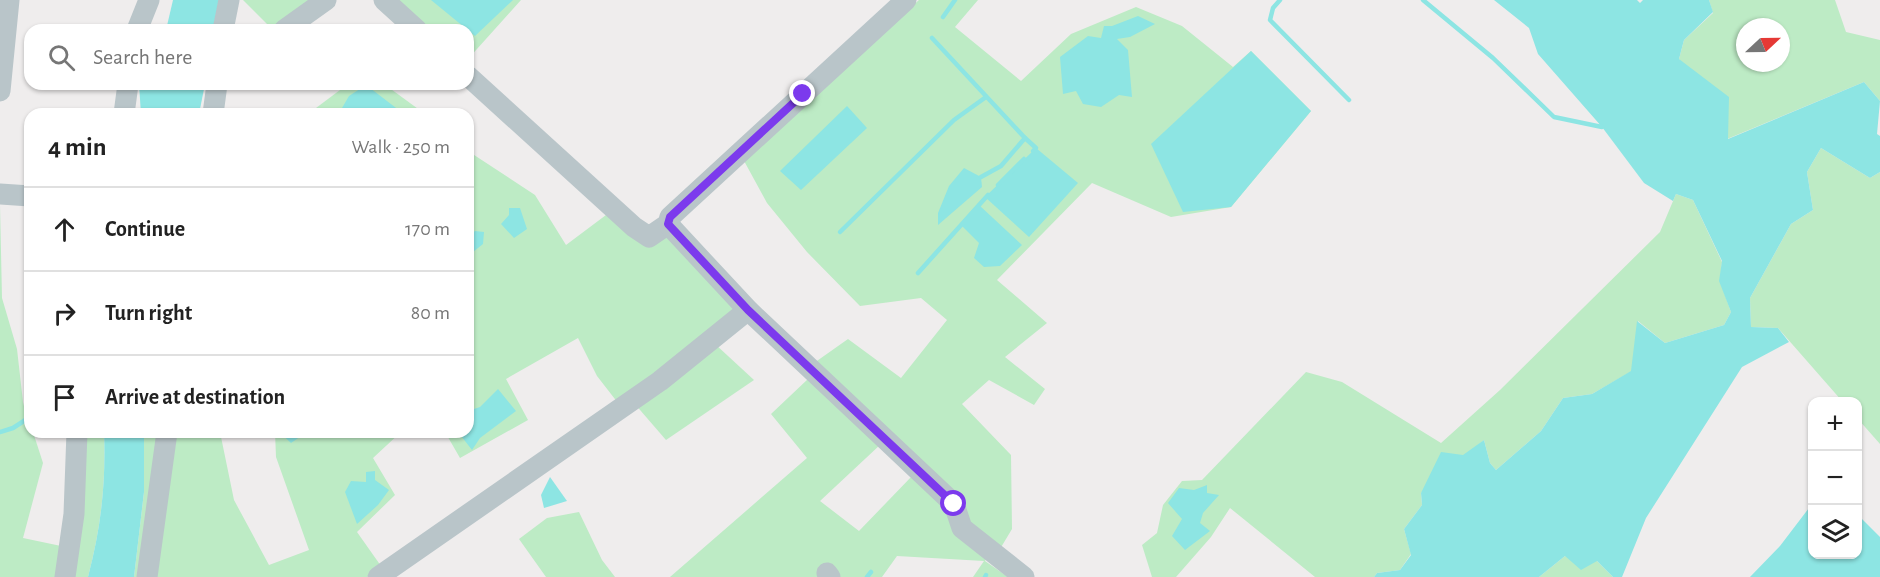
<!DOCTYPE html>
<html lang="en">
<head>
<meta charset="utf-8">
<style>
  body { margin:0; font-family:"Alegreya Sans",sans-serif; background:#f2f2f2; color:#222 }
  .controls { position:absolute; right:18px; bottom:18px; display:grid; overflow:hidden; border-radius:12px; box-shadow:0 2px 4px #0004 }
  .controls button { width:54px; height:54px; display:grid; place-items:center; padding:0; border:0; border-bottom:2px solid #e0e0e0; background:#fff; color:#222; font:30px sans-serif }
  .compass { position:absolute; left:1736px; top:18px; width:54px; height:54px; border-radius:50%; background:#fff; box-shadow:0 2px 4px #0004; rotate:68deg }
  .stop { position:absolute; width:18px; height:18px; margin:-14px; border:4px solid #7c3aed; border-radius:50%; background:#fff }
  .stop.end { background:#7c3aed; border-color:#fff; box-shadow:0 2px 6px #0008 }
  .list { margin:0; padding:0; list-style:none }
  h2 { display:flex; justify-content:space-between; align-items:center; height:78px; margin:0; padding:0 24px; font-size:26px }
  h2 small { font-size:20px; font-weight:400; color:#767676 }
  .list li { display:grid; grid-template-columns:39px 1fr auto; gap:18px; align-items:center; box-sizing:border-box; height:84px; padding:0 24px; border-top:2px solid #e0e0e0 }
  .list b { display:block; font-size:22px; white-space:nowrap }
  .list em { font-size:20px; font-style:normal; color:#767676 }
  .icon { flex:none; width:33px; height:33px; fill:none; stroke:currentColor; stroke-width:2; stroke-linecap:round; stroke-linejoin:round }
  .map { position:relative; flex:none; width:1880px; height:577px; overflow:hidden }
  .search { position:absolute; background:#fff; box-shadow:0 2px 4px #0004; left:24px; top:24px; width:450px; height:66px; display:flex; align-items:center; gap:15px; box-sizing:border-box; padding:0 21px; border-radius:18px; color:#767676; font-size:22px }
  .panel { position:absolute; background:#fff; box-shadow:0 2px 4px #0004; left:24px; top:108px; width:450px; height:330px; border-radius:18px }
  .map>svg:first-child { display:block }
</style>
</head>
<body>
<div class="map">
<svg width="1880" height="577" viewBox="0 0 1880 577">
  <rect width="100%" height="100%" fill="#efeded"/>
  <g fill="#bdebc5" fill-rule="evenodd">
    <polygon points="243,0 319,0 272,29"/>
    <polygon points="394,0 521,0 468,59 468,30 429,30"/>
    <polygon points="919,0 978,0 955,27 1021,81 1071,34 1136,7 1182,26 1233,67 1251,51 1311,111 1231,207 1171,217 1092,183 997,280 1047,323 1005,357 1045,389 1034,405 989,380 962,404 1011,455 1012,529 1000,549 968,522 814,363 848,339 901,378 947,320 921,298 860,306 807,252 767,203 743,159"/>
    <path d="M1709,0H1835L1846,32L1880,40V101L1864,82L1727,139L1679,59L1684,40L1713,13ZM1745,27H1781V63H1745Z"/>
    <polygon points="348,84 384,84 425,114 308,114"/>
    <polygon points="1821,148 1870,178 1880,172 1880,444 1858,419 1858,402 1842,401 1778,328 1751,327 1750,298 1791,224 1813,210 1807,172"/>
    <polygon points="468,151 535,195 566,245 606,215 667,235 735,310 618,403 597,376 578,338 506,379 528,420 460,458 445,432 468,432"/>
    <polygon points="1676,194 1693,200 1722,262 1720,281 1731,312 1724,325 1665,343 1638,321 1632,371 1592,394 1563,398 1541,431 1496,470 1490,463 1484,440 1421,493 1422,505 1404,529 1411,554 1400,570 1377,573 1374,577 1315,577 1230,508 1211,537 1176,577 1152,577 1142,545 1157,533 1163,505 1182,481 1202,480 1306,372 1342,382 1441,443 1500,390 1660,232"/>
    <polygon points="0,205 2,298 17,349 23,402 30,432 33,432 43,463 23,538 61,546 57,577 0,577"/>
    <polygon points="715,344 754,380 666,440 634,403"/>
    <polygon points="808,379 881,444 820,501 859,531 913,475 988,555 985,561 1008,577 973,577 984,561 897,556 882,577 670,577 807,458 771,414"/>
    <path d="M84,432H104C106,484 101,527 88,577H69Z"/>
    <polygon points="144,432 159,432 140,577 134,577 144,492"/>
    <polygon points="173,432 220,432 234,500 269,565 309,550 276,457 275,432 401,432 373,458 395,495 357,532 381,566 367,577 151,577"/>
    <polygon points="579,512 602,560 615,577 546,577 519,539 547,518"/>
    <polygon points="1565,556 1597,561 1613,577 1539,577"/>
  </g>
  <g fill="#8de5e3">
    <polygon points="173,0 222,0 216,30 166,30"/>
    <polygon points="431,0 513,0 475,36"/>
    <polygon points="1494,0 1637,0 1640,3 1643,0 1709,0 1713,12 1684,40 1679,59 1729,97 1728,139 1864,82 1880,101 1877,134 1880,136 1880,172 1870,178 1821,148 1807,172 1813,210 1791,224 1750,298 1751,327 1778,328 1789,342 1742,367 1646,518 1622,577 1613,577 1597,561 1581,570 1565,556 1539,577 1374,577 1377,573 1400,570 1411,555 1404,529 1422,505 1421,493 1441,452 1463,455 1484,440 1490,463 1496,470 1541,431 1563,398 1592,394 1631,371 1637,321 1665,343 1724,325 1731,312 1719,281 1722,261 1693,200 1676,194 1673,201 1644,183 1602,127 1538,54 1529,28"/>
    <polygon points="1138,16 1155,24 1130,37 1117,39 1128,50 1132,97 1119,95 1101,107 1083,104 1076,91 1063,94 1060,57 1088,36 1101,38 1104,26 1112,26"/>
    <polygon points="1251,51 1311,111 1231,207 1183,212 1151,144"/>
    <polygon points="139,84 205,84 199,114 141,114"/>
    <polygon points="366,85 404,114 350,114 342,108 349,96"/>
    <polygon points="847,106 867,128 801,190 780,171"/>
    <polygon points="1036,148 1078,183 1029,237 985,197"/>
    <polygon points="964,168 981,177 982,187 938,225 938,213 949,186"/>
    <polygon points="979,205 1022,245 1000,266 984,267 974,258 979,243 961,225"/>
    <polygon points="509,208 520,208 527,229 514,238 501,224 509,215"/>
    <polygon points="475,231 484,232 483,244 468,256 468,237"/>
    <polygon points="498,389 516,411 480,438 472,450 458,432 468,432 468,411 480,407"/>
    <path d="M104,432H144V492L134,577H88C101,527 106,484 104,432Z"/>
    <polygon points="279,432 307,432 291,443"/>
    <polygon points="375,471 375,480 389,490 378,505 357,524 345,492 351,481 366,482 366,472"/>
    <polygon points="550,477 567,501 544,508 541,495"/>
    <polygon points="1207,485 1207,493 1219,495 1203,513 1200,523 1210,531 1185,550 1172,536 1182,519 1168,503 1179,488 1194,490"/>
    <polygon points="1812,504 1812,554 1858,554 1858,515 1880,537 1880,577 1750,577 1780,546"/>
  </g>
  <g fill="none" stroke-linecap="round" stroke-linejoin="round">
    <g stroke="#8de5e3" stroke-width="4.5">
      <polyline points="1280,0 1273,8 1270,20 1349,100"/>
      <polyline points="1423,0 1493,58 1554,117 1602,127"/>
      <polyline points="943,17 955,0"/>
      <polyline points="932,38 1025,138 1001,166 981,177"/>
      <polyline points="1025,138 1036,148 1033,151"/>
      <polyline points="998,185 1024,159"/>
      <polyline points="840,232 954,120 986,97"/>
      <polyline points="918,273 988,195"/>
      <polyline points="0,432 13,428 30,417"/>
      <polyline points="867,577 871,572"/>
      <polyline points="985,577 986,575"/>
    </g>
    <g stroke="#b9c5c9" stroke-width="21">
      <polyline points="384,0 417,30"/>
      <polyline points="137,30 149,0"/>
      <polyline points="223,30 229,0"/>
      <polyline points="284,30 326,0"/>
      <polyline points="468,76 634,227 649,237 668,224 670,217 906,0"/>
      <polyline points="0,91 9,0"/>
      <polyline points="124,114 128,84"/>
      <polyline points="213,114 217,84"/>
      <polyline points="0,194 30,196"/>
      <polyline points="668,224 748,310 954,504 962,528 1024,577"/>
      <polyline points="827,573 830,577"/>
      <polyline points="65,577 74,514 77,432"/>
      <polyline points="147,577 167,432"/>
      <polyline points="378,577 660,381 748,310"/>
    </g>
  </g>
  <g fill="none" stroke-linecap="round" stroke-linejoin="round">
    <polyline stroke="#7c3aed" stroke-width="8" points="803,94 670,217 668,224 748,310 954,504"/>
  </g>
</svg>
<div class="controls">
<button>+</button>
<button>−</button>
<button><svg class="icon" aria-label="layers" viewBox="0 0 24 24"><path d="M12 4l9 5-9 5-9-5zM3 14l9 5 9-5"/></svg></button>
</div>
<svg class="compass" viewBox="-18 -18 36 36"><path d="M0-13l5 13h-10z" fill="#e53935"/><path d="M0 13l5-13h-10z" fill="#767676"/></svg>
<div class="stop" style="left:954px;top:504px"></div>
<div class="stop end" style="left:803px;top:94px"></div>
<div class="search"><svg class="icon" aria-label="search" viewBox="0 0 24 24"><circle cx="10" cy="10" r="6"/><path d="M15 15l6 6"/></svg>Search here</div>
<section class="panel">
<h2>4 min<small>Walk · 250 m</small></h2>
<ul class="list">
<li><svg class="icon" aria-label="ahead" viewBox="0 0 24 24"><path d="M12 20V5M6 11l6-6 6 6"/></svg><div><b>Continue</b></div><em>170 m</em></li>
<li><svg class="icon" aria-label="right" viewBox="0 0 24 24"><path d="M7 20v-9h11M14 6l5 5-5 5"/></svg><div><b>Turn right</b></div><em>80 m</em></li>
<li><svg class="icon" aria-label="arrive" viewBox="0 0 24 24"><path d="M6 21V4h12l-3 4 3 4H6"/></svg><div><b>Arrive at destination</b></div></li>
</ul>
</section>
</div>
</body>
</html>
